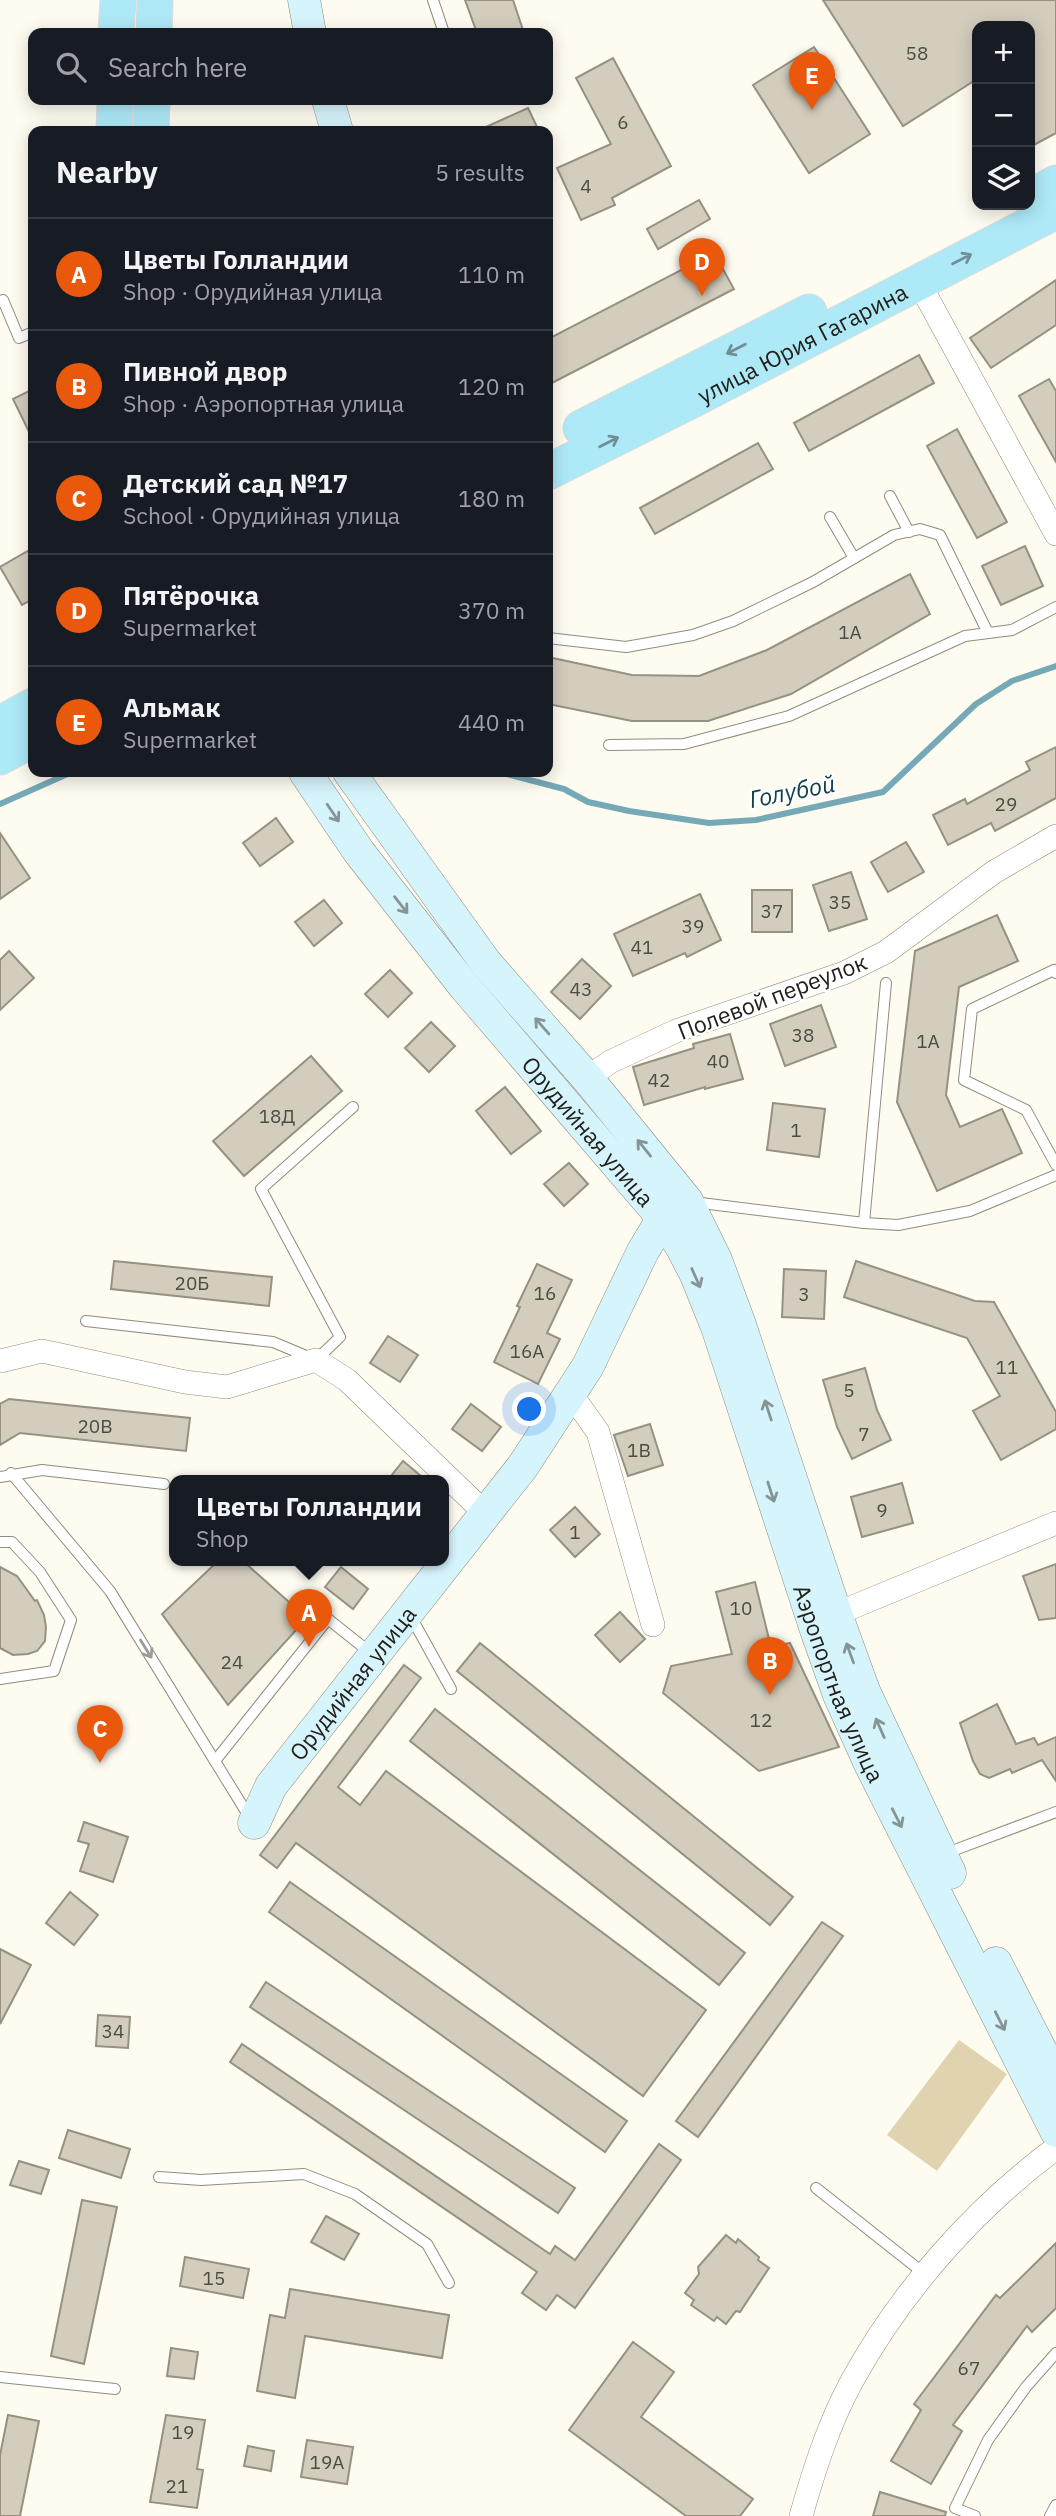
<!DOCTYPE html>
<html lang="en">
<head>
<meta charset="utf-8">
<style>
  body { margin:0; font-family:"IBM Plex Sans",sans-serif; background:#242831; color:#f1f3f6 }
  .controls { position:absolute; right:21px; top:21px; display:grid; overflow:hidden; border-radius:14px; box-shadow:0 4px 18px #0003 }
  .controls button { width:63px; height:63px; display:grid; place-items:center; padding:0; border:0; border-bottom:2px solid #363941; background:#171b24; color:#f1f3f6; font:35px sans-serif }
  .you { position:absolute; left:530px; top:1410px; width:24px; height:24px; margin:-18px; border:5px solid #fff; border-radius:50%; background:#1a73e8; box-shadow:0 0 0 10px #1a73e833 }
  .badge { display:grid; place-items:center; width:46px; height:46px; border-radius:50%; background:#ea580c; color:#fff; font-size:23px; font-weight:700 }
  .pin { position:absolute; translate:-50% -58px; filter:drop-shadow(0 2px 4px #0008) }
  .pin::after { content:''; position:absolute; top:37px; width:24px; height:21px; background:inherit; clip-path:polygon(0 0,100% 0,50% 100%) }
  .popup { position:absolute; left:169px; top:1475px; width:280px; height:91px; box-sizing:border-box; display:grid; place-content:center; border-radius:14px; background:#171b24; filter:drop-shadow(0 2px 5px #0005); font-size:23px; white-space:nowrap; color:#9ea1a6 }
  .popup b { font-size:26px; color:#f1f3f6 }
  .popup::after { content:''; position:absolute; left:50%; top:100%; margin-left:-14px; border:14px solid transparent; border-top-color:#171b24 }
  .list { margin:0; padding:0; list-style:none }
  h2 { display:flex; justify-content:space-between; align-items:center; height:91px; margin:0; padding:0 28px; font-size:30px }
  h2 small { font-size:23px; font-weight:400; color:#9ea1a6 }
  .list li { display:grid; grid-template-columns:46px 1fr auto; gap:21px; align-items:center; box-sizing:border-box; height:112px; padding:0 28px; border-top:2px solid #363941 }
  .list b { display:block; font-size:26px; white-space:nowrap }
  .list p { margin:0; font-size:23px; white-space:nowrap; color:#9ea1a6 }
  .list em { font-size:23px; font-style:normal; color:#9ea1a6 }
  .icon { flex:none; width:38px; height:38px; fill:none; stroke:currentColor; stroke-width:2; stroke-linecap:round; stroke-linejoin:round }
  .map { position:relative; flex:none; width:1056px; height:2516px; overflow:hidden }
  .search { position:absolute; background:#171b24; box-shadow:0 4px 18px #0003; left:28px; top:28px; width:525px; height:77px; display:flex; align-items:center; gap:18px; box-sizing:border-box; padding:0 24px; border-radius:14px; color:#9ea1a6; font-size:26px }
  .panel { position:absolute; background:#171b24; box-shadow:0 4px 18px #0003; left:28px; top:126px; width:525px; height:651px; border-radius:14px }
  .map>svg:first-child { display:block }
</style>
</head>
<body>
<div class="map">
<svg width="1056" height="2516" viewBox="0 0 1056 2516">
  <rect width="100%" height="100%" fill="#fefbf1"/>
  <polygon fill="#e0d4b0" points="959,2040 1007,2074 937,2171 887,2135"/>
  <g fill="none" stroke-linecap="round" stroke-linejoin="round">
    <g stroke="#76a9b6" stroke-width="6">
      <polyline points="499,772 564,789 588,802 629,811 709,823 756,820 883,792 976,704 1012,681 1056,666"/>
      <polyline points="0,804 72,772"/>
    </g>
  </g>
  <g fill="#d3cdbd" stroke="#969181" stroke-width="2">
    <polygon points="465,0 513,0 524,33 477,33"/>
    <polygon points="823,0 1056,0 1056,133 1030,147 1030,26 977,26 977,79 903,126"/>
    <polygon points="814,47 870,134 809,173 753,85"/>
    <polygon points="613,58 671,166 612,198 615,205 581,220 557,168 611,144 576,78"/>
    <polygon points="528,108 539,131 477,131"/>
    <polygon points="699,200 710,219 658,249 647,229"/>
    <polygon points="714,253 734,289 548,385 548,339"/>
    <polygon points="1056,280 1056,325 991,368 970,338"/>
    <polygon points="919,355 934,383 809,451 794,423"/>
    <polygon points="1049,379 1056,391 1056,462 1019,396"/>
    <polygon points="33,389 33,440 13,399"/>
    <polygon points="957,429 1007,522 977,538 927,446"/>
    <polygon points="758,443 773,469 655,534 640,508"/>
    <polygon points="1025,546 1043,586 1001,605 982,566"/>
    <polygon points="33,548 33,599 22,605 0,567"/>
    <polygon points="910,574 930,614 791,694 708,721 632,721 548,704 548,657 632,675 699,676 767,650"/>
    <polygon points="1056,747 1056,798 995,831 991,823 948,845 933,815 965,799 967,804 1030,770 1026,762"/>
    <polygon points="276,818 293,842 260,866 243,843"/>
    <polygon points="0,833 30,878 0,899"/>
    <polygon points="906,842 924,872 888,892 871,862"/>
    <polygon points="851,872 867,919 829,931 813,885"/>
    <rect x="752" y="890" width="40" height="42"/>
    <polygon points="700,894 721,940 687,957 685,953 633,976 614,934"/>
    <polygon points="324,900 342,923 314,946 295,922"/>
    <polygon points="997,915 1018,961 959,987 946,1095 960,1127 1002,1109 1022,1153 937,1191 897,1102 915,951"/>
    <polygon points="9,951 34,978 0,1010 0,960"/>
    <polygon points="582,959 611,986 580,1019 551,992"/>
    <polygon points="390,970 412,993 388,1017 365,994"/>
    <polygon points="821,1005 836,1047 785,1066 770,1024"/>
    <polygon points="431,1022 455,1046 429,1072 405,1048"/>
    <polygon points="730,1034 743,1079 705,1089 705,1087 644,1105 633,1067 694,1048 693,1044"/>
    <polygon points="311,1056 342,1091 244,1176 213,1141"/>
    <polygon points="505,1087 541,1131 511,1154 476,1111"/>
    <polygon points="773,1103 825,1109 819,1157 767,1150"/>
    <polygon points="569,1163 588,1184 564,1206 544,1184"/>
    <polygon points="114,1261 272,1277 269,1306 111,1289"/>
    <polygon points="856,1261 975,1301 994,1302 1056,1412 1056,1429 1001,1460 973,1411 1000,1396 967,1338 844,1297"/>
    <polygon points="537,1264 572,1280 547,1333 560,1339 538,1384 494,1362 520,1307 517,1306"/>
    <polygon points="784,1269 826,1271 824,1319 782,1317"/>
    <polygon points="388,1336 418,1355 400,1382 370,1363"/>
    <polygon points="865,1368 877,1410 891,1440 852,1459 837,1427 823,1380"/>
    <polygon points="9,1399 190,1418 186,1451 20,1433 0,1445 0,1404"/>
    <polygon points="471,1404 501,1427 482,1451 452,1429"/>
    <polygon points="650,1424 663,1465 628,1476 614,1435"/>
    <polygon points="403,1461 427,1481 387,1481"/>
    <polygon points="902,1483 913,1523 862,1537 851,1497"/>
    <polygon points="575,1507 600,1534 575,1557 550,1530"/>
    <polygon points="218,1561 243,1561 307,1618 228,1705 162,1614"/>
    <polygon points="1056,1564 1056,1618 1039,1620 1023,1576"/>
    <polygon points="0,1567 17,1576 35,1601 37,1600 44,1615 46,1627 45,1641 37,1651 28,1654 13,1655 0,1648"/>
    <polygon points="341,1567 368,1589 353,1609 325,1587"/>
    <polygon points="755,1582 771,1647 790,1643 839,1747 759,1771 663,1693 671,1666 732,1654 716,1592"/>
    <polygon points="620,1612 645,1639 620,1662 595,1635"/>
    <polygon points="480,1643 793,1897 770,1925 457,1671"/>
    <polygon points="404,1665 421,1678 338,1787 360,1805 386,1771 706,2010 643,2096 296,1843 277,1868 260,1855"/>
    <polygon points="997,1704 1016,1744 1034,1738 1038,1745 1056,1737 1056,1781 1042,1760 1012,1773 1010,1769 989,1778 980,1774 973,1761 960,1723"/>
    <polygon points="435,1709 745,1953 719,1985 410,1741"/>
    <polygon points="84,1822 128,1837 113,1882 80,1871 89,1844 78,1841"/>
    <polygon points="290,1882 627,2121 605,2152 269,1912"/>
    <polygon points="70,1892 98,1915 74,1945 46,1923"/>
    <polygon points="822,1922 843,1936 698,2137 676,2121"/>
    <polygon points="0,1949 31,1965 0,2024"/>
    <polygon points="266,1982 575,2188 558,2213 250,2007"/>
    <polygon points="98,2015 130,2017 128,2048 96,2046"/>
    <polygon points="242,2044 550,2254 555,2246 575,2260 659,2144 681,2160 575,2308 557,2295 546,2310 522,2293 537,2272 230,2062"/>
    <polygon points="68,2130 130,2149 121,2178 59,2158"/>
    <polygon points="19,2161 49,2170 41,2194 10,2185"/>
    <polygon points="82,2200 117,2207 84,2364 51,2356"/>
    <polygon points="326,2216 359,2234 344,2260 311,2242"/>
    <polygon points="726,2235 736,2243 738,2239 759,2257 758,2260 769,2268 740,2312 736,2311 726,2324 717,2317 714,2321 691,2305 694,2300 685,2293 699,2274 698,2267"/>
    <polygon points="1056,2243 1056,2308 1032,2332 1027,2326 953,2425 962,2431 931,2484 891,2461 921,2410 914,2404 996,2295 1000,2298"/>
    <polygon points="185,2257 249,2269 243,2298 180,2286"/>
    <polygon points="290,2289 449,2315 442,2358 305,2336 295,2398 257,2391 270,2315 285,2318"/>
    <polygon points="633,2342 674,2372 641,2417 753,2499 740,2516 686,2516 569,2430"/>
    <polygon points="171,2348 198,2352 194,2379 167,2376"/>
    <polygon points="8,2415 39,2421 20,2516 0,2516 0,2455"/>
    <polygon points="166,2415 205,2420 197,2469 203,2470 197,2508 150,2502"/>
    <polygon points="307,2440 353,2447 347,2484 301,2477"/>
    <polygon points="248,2446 274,2451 271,2471 244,2466"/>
    <polygon points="880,2492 946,2512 945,2516 873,2516"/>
  </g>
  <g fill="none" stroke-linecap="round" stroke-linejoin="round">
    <g stroke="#918c7d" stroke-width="12">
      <g id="lane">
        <polyline points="433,0 444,33"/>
        <polyline points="0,302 3,300 19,338 33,332"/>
        <polyline points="890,496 909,532"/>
        <polyline points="830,517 854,558"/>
        <polyline points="548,638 626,647 693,635 733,621 813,582 894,535 920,529 940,535 988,633"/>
        <polyline points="609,745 684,744 789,716 965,636 1012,630 1056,607"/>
        <polyline points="1056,973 1054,970 972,1009 964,1080 1026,1110 1056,1165"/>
        <polyline points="693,1202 864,1223 898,1225 970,1211 1056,1175"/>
        <polyline points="864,1223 886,983"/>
        <polyline points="86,1321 273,1342 316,1360 340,1337 261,1189 353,1107"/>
        <polyline points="11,1473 110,1591 250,1818"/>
        <polyline points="0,1477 42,1470 164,1484"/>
        <polyline points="0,1542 12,1542 40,1572 71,1620 54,1671 0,1679"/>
        <polyline points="410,1615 451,1689"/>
        <polyline points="215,1761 328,1619 372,1654"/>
        <polyline points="944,1854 1056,1812"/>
        <polyline points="159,2177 201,2180 304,2174 355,2194 427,2244 449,2283"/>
        <polyline points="816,2188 926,2275"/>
        <polyline points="0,2377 115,2389"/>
        <polyline points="975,2516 955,2508 988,2440 1026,2387 1056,2353"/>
        <polyline points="1050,2516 1056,2505"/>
      </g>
    </g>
    <g stroke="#918c7d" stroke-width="24">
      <g id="street">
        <polyline points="918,281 1056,534"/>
        <polyline points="587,1078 610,1062 676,1031 844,973 886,952 994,872 1056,836"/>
        <polyline points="0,1361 42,1351 185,1382 227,1387 316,1360 347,1380 486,1514"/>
        <polyline points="571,1394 598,1432 653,1625"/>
        <polyline points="836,1614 1056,1523"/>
        <path d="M801,2516C814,2470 829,2423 852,2381C902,2290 974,2209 1056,2148"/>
      </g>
    </g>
    <g stroke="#918c7d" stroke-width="33">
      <g id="secondary">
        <polyline points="304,0 310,33"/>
        <polyline points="328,100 337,131"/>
        <path id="s1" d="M305,772L359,852L464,986L663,1218L681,1246L696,1275L717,1327L816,1630L839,1695L870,1764L1056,2131"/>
        <polyline points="349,772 486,963 587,1078 687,1201 716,1260 739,1322 836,1614 864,1691 950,1873"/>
        <path id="s2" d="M254,1823L271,1786L523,1466L588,1366L643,1251L663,1218L677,1208"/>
        <polyline points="996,1963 1056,2080"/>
      </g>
    </g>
    <g stroke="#dcdbda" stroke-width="37">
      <g id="primary">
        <polyline points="116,33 118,0"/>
        <polyline points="154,33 155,0"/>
        <polyline points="114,131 115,100"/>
        <polyline points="151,131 152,100"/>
        <polyline points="1030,198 1056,183"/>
        <polyline points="581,428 809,312"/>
        <path id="s3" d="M548,472L698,397L1056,211"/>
        <polyline points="0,724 33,706"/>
        <polyline points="0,757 33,739"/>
      </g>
    </g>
    <use href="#lane" stroke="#fff" stroke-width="10"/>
    <use href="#street" stroke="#fff" stroke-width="23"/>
    <use href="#secondary" stroke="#d6f4fc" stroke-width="32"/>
    <use href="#primary" stroke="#aee9f8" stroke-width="35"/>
  </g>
  <defs><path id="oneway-shaft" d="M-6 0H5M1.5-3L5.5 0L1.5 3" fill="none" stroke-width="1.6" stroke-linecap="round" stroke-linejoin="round" transform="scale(1.75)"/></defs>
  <g stroke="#6f8f94">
    <use href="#oneway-shaft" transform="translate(962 259) rotate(-27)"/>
    <use href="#oneway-shaft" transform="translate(736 349) rotate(153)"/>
    <use href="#oneway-shaft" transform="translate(609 442) rotate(-27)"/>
  </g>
  <g stroke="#859596">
    <use href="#oneway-shaft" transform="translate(333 813) rotate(56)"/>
    <use href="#oneway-shaft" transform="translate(401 905) rotate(52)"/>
    <use href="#oneway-shaft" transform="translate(542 1026) rotate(-131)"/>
    <use href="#oneway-shaft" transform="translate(644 1148) rotate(-129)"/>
    <use href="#oneway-shaft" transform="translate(696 1278) rotate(66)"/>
    <use href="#oneway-shaft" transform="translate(768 1410) rotate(-108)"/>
    <use href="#oneway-shaft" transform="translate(771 1492) rotate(72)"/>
    <use href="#oneway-shaft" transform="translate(850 1653) rotate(-110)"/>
    <use href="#oneway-shaft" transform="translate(880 1728) rotate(-114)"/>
    <use href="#oneway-shaft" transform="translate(897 1818) rotate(63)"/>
    <use href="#oneway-shaft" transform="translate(1000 2021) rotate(63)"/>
  </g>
  <use stroke="#9c9b98" href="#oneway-shaft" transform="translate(146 1649) rotate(58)"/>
  <g text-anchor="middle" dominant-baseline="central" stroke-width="5" stroke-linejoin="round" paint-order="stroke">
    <g font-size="19" fill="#4f4b43">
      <text x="917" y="53">58</text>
      <text x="623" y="122">6</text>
      <text x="586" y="186">4</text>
      <text x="850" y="632">1А</text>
      <text x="1006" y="804">29</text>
      <text x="840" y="902">35</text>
      <text x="772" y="911">37</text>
      <text x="693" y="926">39</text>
      <text x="642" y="947">41</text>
      <text x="581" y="989">43</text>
      <text x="803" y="1035">38</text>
      <text x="928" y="1041">1А</text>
      <text x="718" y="1061">40</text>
      <text x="659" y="1080">42</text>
      <text x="277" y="1116">18Д</text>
      <text x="796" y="1130">1</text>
      <text x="192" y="1283">20Б</text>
      <text x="545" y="1293">16</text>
      <text x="804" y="1294">3</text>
      <text x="527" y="1351">16А</text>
      <text x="1007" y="1367">11</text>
      <text x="849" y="1390">5</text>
      <text x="95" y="1426">20В</text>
      <text x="864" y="1434">7</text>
      <text x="639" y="1450">1В</text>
      <text x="882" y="1510">9</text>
      <text x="575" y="1532">1</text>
      <text x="741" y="1608">10</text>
      <text x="232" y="1662">24</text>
      <text x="761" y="1720">12</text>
      <text x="113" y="2031">34</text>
      <text x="214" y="2278">15</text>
      <text x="969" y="2368">67</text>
      <text x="183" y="2432">19</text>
      <text x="327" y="2462">19А</text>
      <text x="177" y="2486">21</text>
    </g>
    <g font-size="23" fill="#23201a" stroke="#fff">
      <text stroke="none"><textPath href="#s3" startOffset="285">улица Юрия Гагарина</textPath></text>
      <text transform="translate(772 996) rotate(-21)">Полевой переулок</text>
      <text stroke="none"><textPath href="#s1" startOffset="458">Орудийная улица</textPath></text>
      <text stroke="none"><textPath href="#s1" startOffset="1071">Аэропортная улица</textPath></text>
      <text stroke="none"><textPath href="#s2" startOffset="172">Орудийная улица</textPath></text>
    </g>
    <g font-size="24" font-style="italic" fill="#12414c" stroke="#fff">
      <text transform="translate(792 791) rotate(-11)">Голубой</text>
    </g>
  </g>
</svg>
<div class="controls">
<button>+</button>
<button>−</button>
<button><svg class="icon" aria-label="layers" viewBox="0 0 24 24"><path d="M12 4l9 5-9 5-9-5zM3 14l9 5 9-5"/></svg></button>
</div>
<div class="you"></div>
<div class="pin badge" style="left:309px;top:1647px">A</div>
<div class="popup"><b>Цветы Голландии</b>Shop</div>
<div class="pin badge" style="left:770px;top:1695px">B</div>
<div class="pin badge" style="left:100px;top:1763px">C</div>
<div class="pin badge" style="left:702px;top:296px">D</div>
<div class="pin badge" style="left:812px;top:110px">E</div>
<div class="search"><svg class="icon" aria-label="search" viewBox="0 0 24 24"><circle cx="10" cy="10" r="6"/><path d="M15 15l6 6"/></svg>Search here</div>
<section class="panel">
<h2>Nearby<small>5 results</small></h2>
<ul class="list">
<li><span class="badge">A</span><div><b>Цветы Голландии</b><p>Shop · Орудийная улица</p></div><em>110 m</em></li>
<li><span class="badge">B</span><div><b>Пивной двор</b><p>Shop · Аэропортная улица</p></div><em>120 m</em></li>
<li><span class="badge">C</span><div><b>Детский сад №17</b><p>School · Орудийная улица</p></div><em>180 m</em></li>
<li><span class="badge">D</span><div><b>Пятёрочка</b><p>Supermarket</p></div><em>370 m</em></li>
<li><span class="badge">E</span><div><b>Альмак</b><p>Supermarket</p></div><em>440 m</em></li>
</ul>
</section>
</div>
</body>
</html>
